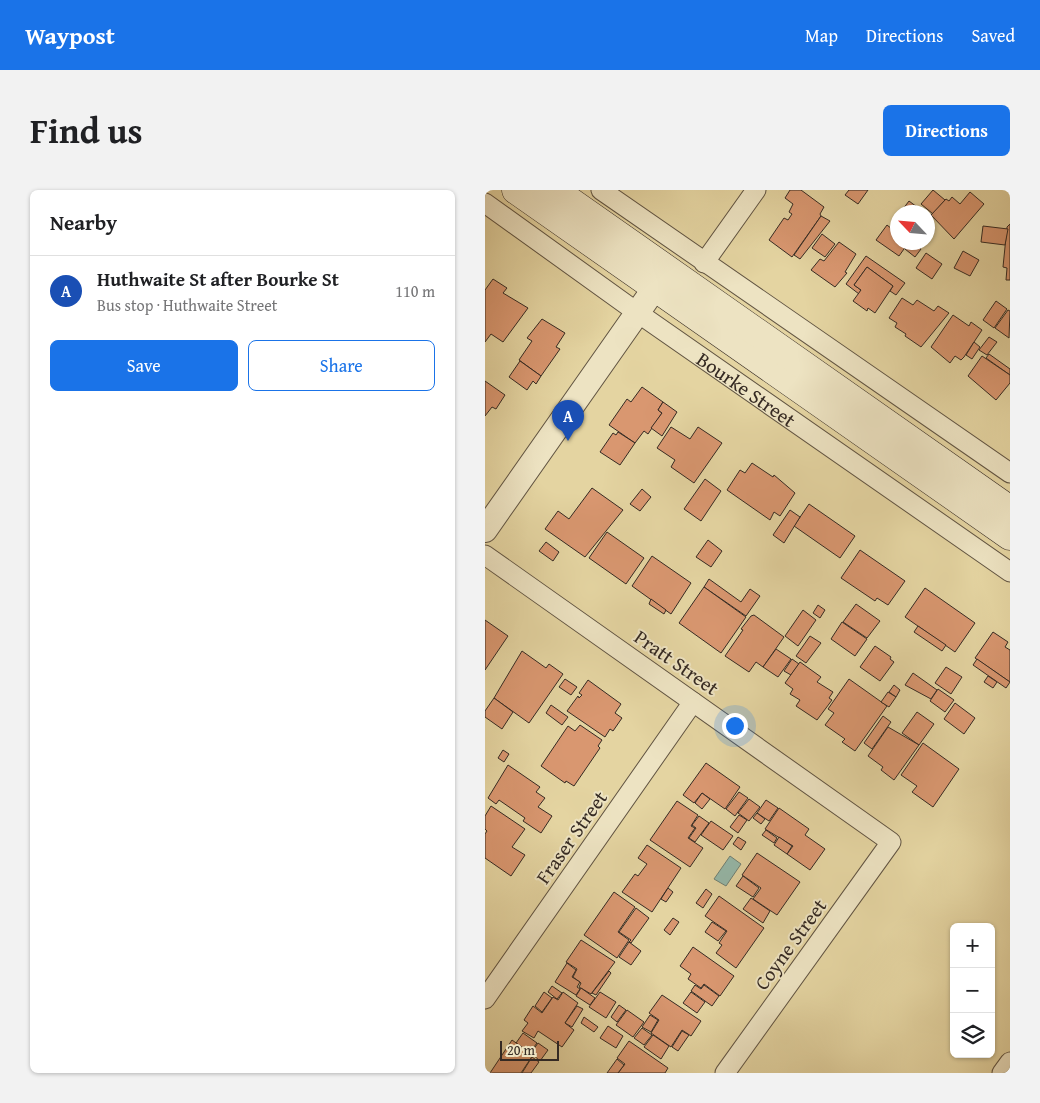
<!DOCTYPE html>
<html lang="en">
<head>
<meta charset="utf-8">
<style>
  body { margin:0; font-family:"Gentium Book Plus",serif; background:#f2f2f2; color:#202124 }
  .controls { position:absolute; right:15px; bottom:15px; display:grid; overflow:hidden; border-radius:8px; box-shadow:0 1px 4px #0004 }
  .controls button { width:45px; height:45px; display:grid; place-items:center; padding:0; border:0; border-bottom:1px solid #e0e0e0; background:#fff; color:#202124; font:25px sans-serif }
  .compass { position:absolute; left:405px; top:15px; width:45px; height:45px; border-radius:50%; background:#fff; box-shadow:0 1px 4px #0004; rotate:296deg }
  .scale { position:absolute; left:15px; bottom:12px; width:59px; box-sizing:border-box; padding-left:5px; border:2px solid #352a23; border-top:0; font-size:14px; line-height:18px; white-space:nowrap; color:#352a23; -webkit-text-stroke:4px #ede3c2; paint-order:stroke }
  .you { position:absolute; left:249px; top:535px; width:18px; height:18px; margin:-12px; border:4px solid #fff; border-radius:50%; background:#1a73e8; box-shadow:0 0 0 8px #1a73e833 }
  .badge { display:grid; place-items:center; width:32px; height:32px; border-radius:50%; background:#1a73e8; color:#fff; font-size:16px; font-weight:700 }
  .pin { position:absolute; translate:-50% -41px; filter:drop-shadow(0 1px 2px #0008) }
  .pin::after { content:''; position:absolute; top:26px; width:18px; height:15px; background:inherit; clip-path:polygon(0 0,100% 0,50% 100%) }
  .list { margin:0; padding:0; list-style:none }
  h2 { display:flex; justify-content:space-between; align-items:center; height:65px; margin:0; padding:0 20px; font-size:21px }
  h2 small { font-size:16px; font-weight:400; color:#757577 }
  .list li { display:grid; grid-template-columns:32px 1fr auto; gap:15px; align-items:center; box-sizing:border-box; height:70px; padding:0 20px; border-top:1px solid #e0e0e0 }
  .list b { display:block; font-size:19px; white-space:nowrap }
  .list p { margin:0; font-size:16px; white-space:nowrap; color:#757577 }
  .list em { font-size:16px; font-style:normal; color:#757577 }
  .actions { display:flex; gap:10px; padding:15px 20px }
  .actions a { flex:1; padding:11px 0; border:1px solid #1a73e8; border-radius:8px; text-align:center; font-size:18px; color:#1a73e8 }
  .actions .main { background:#1a73e8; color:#fff }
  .icon { flex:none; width:28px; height:28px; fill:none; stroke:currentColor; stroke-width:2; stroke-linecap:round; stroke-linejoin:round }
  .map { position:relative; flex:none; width:525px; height:883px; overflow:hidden; border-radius:8px }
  header { display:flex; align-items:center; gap:30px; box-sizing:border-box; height:70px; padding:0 25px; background:#1a73e8; color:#fff }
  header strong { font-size:24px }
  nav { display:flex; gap:28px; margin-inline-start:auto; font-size:18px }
  .intro { display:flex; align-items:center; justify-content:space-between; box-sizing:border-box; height:120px; padding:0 30px }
  h1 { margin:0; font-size:35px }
  .button { padding:12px 22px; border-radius:8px; background:#1a73e8; color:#fff; font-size:18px; font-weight:700 }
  main { display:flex; gap:30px; padding:0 30px }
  aside { flex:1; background:#fff; border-radius:8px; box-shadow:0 1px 4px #0004 }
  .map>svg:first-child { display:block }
</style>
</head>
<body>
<header>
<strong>Waypost</strong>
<nav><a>Map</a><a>Directions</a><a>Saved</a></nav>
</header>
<div class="intro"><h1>Find us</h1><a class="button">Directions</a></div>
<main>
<aside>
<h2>Nearby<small></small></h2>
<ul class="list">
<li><span class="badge" style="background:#1a4fb4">A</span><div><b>Huthwaite St after Bourke St</b><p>Bus stop · Huthwaite Street</p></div><em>110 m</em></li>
</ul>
<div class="actions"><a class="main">Save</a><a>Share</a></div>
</aside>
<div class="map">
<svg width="525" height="883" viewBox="0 0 525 883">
  <rect width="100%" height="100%" fill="#e4d4a1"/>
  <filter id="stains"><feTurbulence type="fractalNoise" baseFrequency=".004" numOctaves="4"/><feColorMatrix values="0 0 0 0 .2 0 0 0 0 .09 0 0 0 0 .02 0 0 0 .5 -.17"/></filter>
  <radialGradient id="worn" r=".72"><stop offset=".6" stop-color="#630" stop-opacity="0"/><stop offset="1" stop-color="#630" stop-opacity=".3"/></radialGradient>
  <polygon fill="#95b8a9" stroke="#6f7f73" points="245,666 256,674 241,696 229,689"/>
  <g fill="#d99770" stroke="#352a23">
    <polygon points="305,0 316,0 339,17 335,24 336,26 307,67 284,50 299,28 303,30 307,24 304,22 308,14 300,8"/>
    <polygon points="364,0 383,0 373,14 360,5"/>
    <polygon points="448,0 460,10 448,24 436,14"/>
    <polygon points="485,2 499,14 469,49 446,25 461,9 464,11 467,7 475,14"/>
    <polygon points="424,11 432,17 427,22 418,19"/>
    <polygon points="336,26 345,31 315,69 309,65"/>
    <polygon points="525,34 525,90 521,90 522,78 518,77 522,37"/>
    <polygon points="402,35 412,43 412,52 424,52 414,66 391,50"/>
    <polygon points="498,36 523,39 520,55 496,52"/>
    <polygon points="337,44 350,54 340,67 327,58"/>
    <polygon points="354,52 371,64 360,82 362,83 350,97 326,80 335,69 339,71"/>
    <polygon points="425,52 436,59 430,67 420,59"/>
    <polygon points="478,61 494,70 485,86 469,78"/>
    <polygon points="441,63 457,74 447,89 431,78"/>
    <polygon points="381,66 420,93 411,105 405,101 408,96 382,77 369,95 376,100 374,104 361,94"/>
    <polygon points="382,77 408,96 390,123 383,118 382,121 368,111 376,100 369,95"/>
    <polygon points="8,89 22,98 18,103 43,118 18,152 6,144 0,152 0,100"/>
    <polygon points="417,108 428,115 432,110 449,121 453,116 464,123 436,157 420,146 421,144 410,137 412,133 404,128"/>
    <polygon points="511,111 522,119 509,138 498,130"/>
    <polygon points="523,120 525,121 524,148 510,138"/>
    <polygon points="468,125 484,136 486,132 497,140 479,167 476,170 470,166 465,173 446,157"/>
    <polygon points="57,129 80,143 71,157 75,159 56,186 34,170 47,151 42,148"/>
    <polygon points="504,147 512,152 502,165 494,160"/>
    <polygon points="489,152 495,157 487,169 481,165"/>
    <polygon points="504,164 525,179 525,185 501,168"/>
    <polygon points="497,166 525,185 525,193 511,210 483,186"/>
    <polygon points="35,171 56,186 51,194 48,191 42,200 24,187"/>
    <polygon points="0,191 20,205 11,219 7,217 0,226"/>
    <polygon points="157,197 178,212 173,220 177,223 163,244 159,241 150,253 124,235 142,209 146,212"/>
    <polygon points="178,212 192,222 177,246 166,238 177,223 173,220"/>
    <polygon points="186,237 205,249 213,237 237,253 209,293 186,277 190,270 172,258"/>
    <polygon points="133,242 150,253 135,275 115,262 128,243 131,245"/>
    <polygon points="267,273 288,287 289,285 310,303 295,326 289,322 285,330 242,300 255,280 260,283"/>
    <polygon points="220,289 236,301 216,331 199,319"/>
    <polygon points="107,298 138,320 100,367 60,339 73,321 84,329"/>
    <polygon points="157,299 166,307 155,321 145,314"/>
    <polygon points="324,314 370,346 355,368 309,336"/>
    <polygon points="305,320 315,327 299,353 288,345"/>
    <polygon points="122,342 159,368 141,394 104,368"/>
    <polygon points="223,350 237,361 226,377 211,367"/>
    <polygon points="61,352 74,362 68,371 54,361"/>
    <polygon points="375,360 420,391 403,415 392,408 390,411 356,388"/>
    <polygon points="167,366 206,393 186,424 147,396"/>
    <polygon points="224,389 256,412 265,399 275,406 261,426 219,397"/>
    <polygon points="219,397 261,427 236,463 194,433"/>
    <polygon points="440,398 490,433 470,462 420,427"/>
    <polygon points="166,409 181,420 179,424 164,414"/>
    <polygon points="371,414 395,431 382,448 358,432"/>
    <polygon points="333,415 340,420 335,428 328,423"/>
    <polygon points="318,420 331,430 313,456 300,446"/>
    <polygon points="269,425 299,447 278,477 271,472 264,482 240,466 258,440 256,439 266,426"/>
    <polygon points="0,430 23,446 0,480"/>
    <polygon points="357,432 382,449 370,466 346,449"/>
    <polygon points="433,436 461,455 457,461 429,442"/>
    <polygon points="508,442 523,452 520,457 525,460 525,492 490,468"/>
    <polygon points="325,446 336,453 321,473 311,466"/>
    <polygon points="390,456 406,467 405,469 409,472 395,491 375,477"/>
    <polygon points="291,459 306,469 293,487 278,477"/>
    <polygon points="37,461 61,478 64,474 78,484 44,533 9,508"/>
    <polygon points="307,469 314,474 306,485 299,481"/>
    <polygon points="492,469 525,492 521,498 488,475"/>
    <polygon points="315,472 336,487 332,492 348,502 344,508 347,510 332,530 311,516 315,510 305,504 308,499 300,493"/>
    <polygon points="461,477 477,487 466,504 450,493"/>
    <polygon points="428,483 452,500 446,509 420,495"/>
    <polygon points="503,486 512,492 508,498 499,492"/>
    <polygon points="80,489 92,497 86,505 74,497"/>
    <polygon points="364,489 402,516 370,561 357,552 360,549 340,535 349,523 343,519"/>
    <polygon points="103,490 136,514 130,523 137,528 128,541 125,539 120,547 82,521 93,506 94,508 97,505 94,503"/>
    <polygon points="409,495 415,500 411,507 404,502"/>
    <polygon points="453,499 469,510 460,522 445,511"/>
    <polygon points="403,502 411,507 404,517 396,512"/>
    <polygon points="9,508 28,522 17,539 0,527 0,521"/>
    <polygon points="470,513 490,528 479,544 459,529"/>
    <polygon points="66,515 83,527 77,535 61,523"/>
    <polygon points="432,522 449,534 434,555 417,543"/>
    <polygon points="398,526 406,532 387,559 379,553"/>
    <polygon points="95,535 117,550 113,556 115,558 89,596 81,591 80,593 56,576 83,536 90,541"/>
    <polygon points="403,537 434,555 409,590 396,580 398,577 383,566"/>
    <polygon points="438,553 474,579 448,617 427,602 432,596 416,585"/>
    <polygon points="18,560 24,564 19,572 13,568"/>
    <polygon points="221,573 255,597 240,619 217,603 209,613 198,605"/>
    <polygon points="23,575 55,597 51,602 60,608 53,617 67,626 56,643 38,631 40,628 14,610 11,614 3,608"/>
    <polygon points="254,602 263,608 250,626 241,619"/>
    <polygon points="217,603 225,609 217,619 210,613"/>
    <polygon points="264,609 275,617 264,631 253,623"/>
    <polygon points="281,610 293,618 284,631 272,623"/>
    <polygon points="192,611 213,625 206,636 210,638 203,648 218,658 205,677 165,650"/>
    <polygon points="6,616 40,639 27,657 40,665 26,686 0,668 0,644 2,641 0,639 0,626"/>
    <polygon points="294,618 324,639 320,645 340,659 325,680 302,664 308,656 280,639"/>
    <polygon points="272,623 280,629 276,634 268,628"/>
    <polygon points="254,625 262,630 253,643 245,637"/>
    <polygon points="214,626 224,633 210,652 204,648 211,638 207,635"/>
    <polygon points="226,631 248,646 238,660 216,645"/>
    <polygon points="281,640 292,648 289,653 277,645"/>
    <polygon points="253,647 261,652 256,660 248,654"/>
    <polygon points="294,647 307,656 302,664 289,655"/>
    <polygon points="162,655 196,678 167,722 137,702 150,684 153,686 162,674 153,668"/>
    <polygon points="272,663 315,692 292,725 268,709 276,698 257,685"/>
    <polygon points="258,686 274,698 268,707 251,696"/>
    <polygon points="183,698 188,702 181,712 176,709"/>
    <polygon points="221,699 227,704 218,718 211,713"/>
    <polygon points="129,702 150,717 133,742 144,750 132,768 99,745"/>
    <polygon points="234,706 279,738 251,778 231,763 237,755 234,753 242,741 220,726"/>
    <polygon points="266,708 285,721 278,733 258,719"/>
    <polygon points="151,718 164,728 146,753 144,752 146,750 134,742"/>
    <polygon points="188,728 194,732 185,745 179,740"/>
    <polygon points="227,732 241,741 233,751 220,742"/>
    <polygon points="96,750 130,772 106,804 94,797 96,793 88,787 92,779 81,772"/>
    <polygon points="144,752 156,761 146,775 134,767"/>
    <polygon points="208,757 249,786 235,806 219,794 216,798 203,789 206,784 195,776"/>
    <polygon points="82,773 91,780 87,787 95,792 92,797 95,799 91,805 70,792"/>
    <polygon points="124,781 126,783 111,805 107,803"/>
    <polygon points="210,795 216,799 219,795 234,806 227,816 206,801"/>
    <polygon points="67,796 77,803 72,809 63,802"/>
    <polygon points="96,798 110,808 105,815 91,806"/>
    <polygon points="59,802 67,808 57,822 50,816"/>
    <polygon points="78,802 93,813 80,833 89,840 77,857 53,841 49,848 37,841 43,833 39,830 48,816 57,823 68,807 73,810"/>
    <polygon points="115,802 131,812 121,828 104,817"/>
    <polygon points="206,802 220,812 212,823 198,813"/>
    <polygon points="177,805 216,831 206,846 197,840 186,857 166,843 174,830 164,823"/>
    <polygon points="134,815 141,820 132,832 126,827"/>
    <polygon points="92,816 98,819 87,837 80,833"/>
    <polygon points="142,820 159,832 148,847 131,835"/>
    <polygon points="165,825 173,830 166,842 157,837"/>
    <polygon points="99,827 113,837 109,842 96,833"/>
    <polygon points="123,836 138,846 131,858 115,848"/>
    <polygon points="157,838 167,845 159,855 149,848"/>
    <polygon points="197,841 204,845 193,861 187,857"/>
    <polygon points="38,843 52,853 45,862 31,853"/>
    <polygon points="168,845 184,856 176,869 159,857"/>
    <polygon points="27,850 48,865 36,883 5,883"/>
    <polygon points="144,851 183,878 180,883 133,883 140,874 132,868"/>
    <polygon points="53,853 63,860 55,871 46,863"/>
    <polygon points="47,867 54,872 46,883 37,883"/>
    <polygon points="132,869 139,875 133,883 122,883"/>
  </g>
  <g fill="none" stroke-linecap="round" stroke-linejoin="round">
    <g stroke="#615442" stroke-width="21">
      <g id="minor">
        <polyline points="116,0 525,283"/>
        <path id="s1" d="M0,13L153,123L525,382"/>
        <polyline points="219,73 271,0"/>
        <polyline points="0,365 406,652 240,883"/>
        <polyline points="0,809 208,512"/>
        <polyline points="517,883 525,872"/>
      </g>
    </g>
    <g stroke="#615442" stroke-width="26">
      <polyline id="tertiary" points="0,340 181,82"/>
    </g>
    <g stroke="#352a23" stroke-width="29">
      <g id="secondary">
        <polyline points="31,0 525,346"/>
        <polyline points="69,0 525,320"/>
      </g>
    </g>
    <use href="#minor" stroke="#ede3c2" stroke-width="19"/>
    <use href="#tertiary" stroke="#ede3c2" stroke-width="24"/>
    <use href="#secondary" stroke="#ede3c2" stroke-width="28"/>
  </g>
  <g text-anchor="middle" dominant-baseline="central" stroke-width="4" stroke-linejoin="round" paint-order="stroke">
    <g font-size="20" fill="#352a23" stroke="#ede3c2">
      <text stroke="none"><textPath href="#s1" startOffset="321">Bourke Street</textPath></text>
      <text transform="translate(192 472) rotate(35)">Pratt Street</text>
      <text transform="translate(86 647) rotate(-55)">Fraser Street</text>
      <text transform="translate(305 754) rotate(-54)">Coyne Street</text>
    </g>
  </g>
  <rect width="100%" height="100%" filter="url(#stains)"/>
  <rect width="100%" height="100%" fill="url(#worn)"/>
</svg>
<div class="controls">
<button>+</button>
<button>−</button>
<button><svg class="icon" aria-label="layers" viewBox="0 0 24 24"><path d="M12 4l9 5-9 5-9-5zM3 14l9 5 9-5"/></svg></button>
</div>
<svg class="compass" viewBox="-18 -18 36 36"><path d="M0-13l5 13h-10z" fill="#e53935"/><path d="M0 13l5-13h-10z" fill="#757577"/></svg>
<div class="scale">20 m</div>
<div class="you"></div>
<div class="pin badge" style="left:83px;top:251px;background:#1a4fb4">A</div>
</div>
</main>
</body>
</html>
